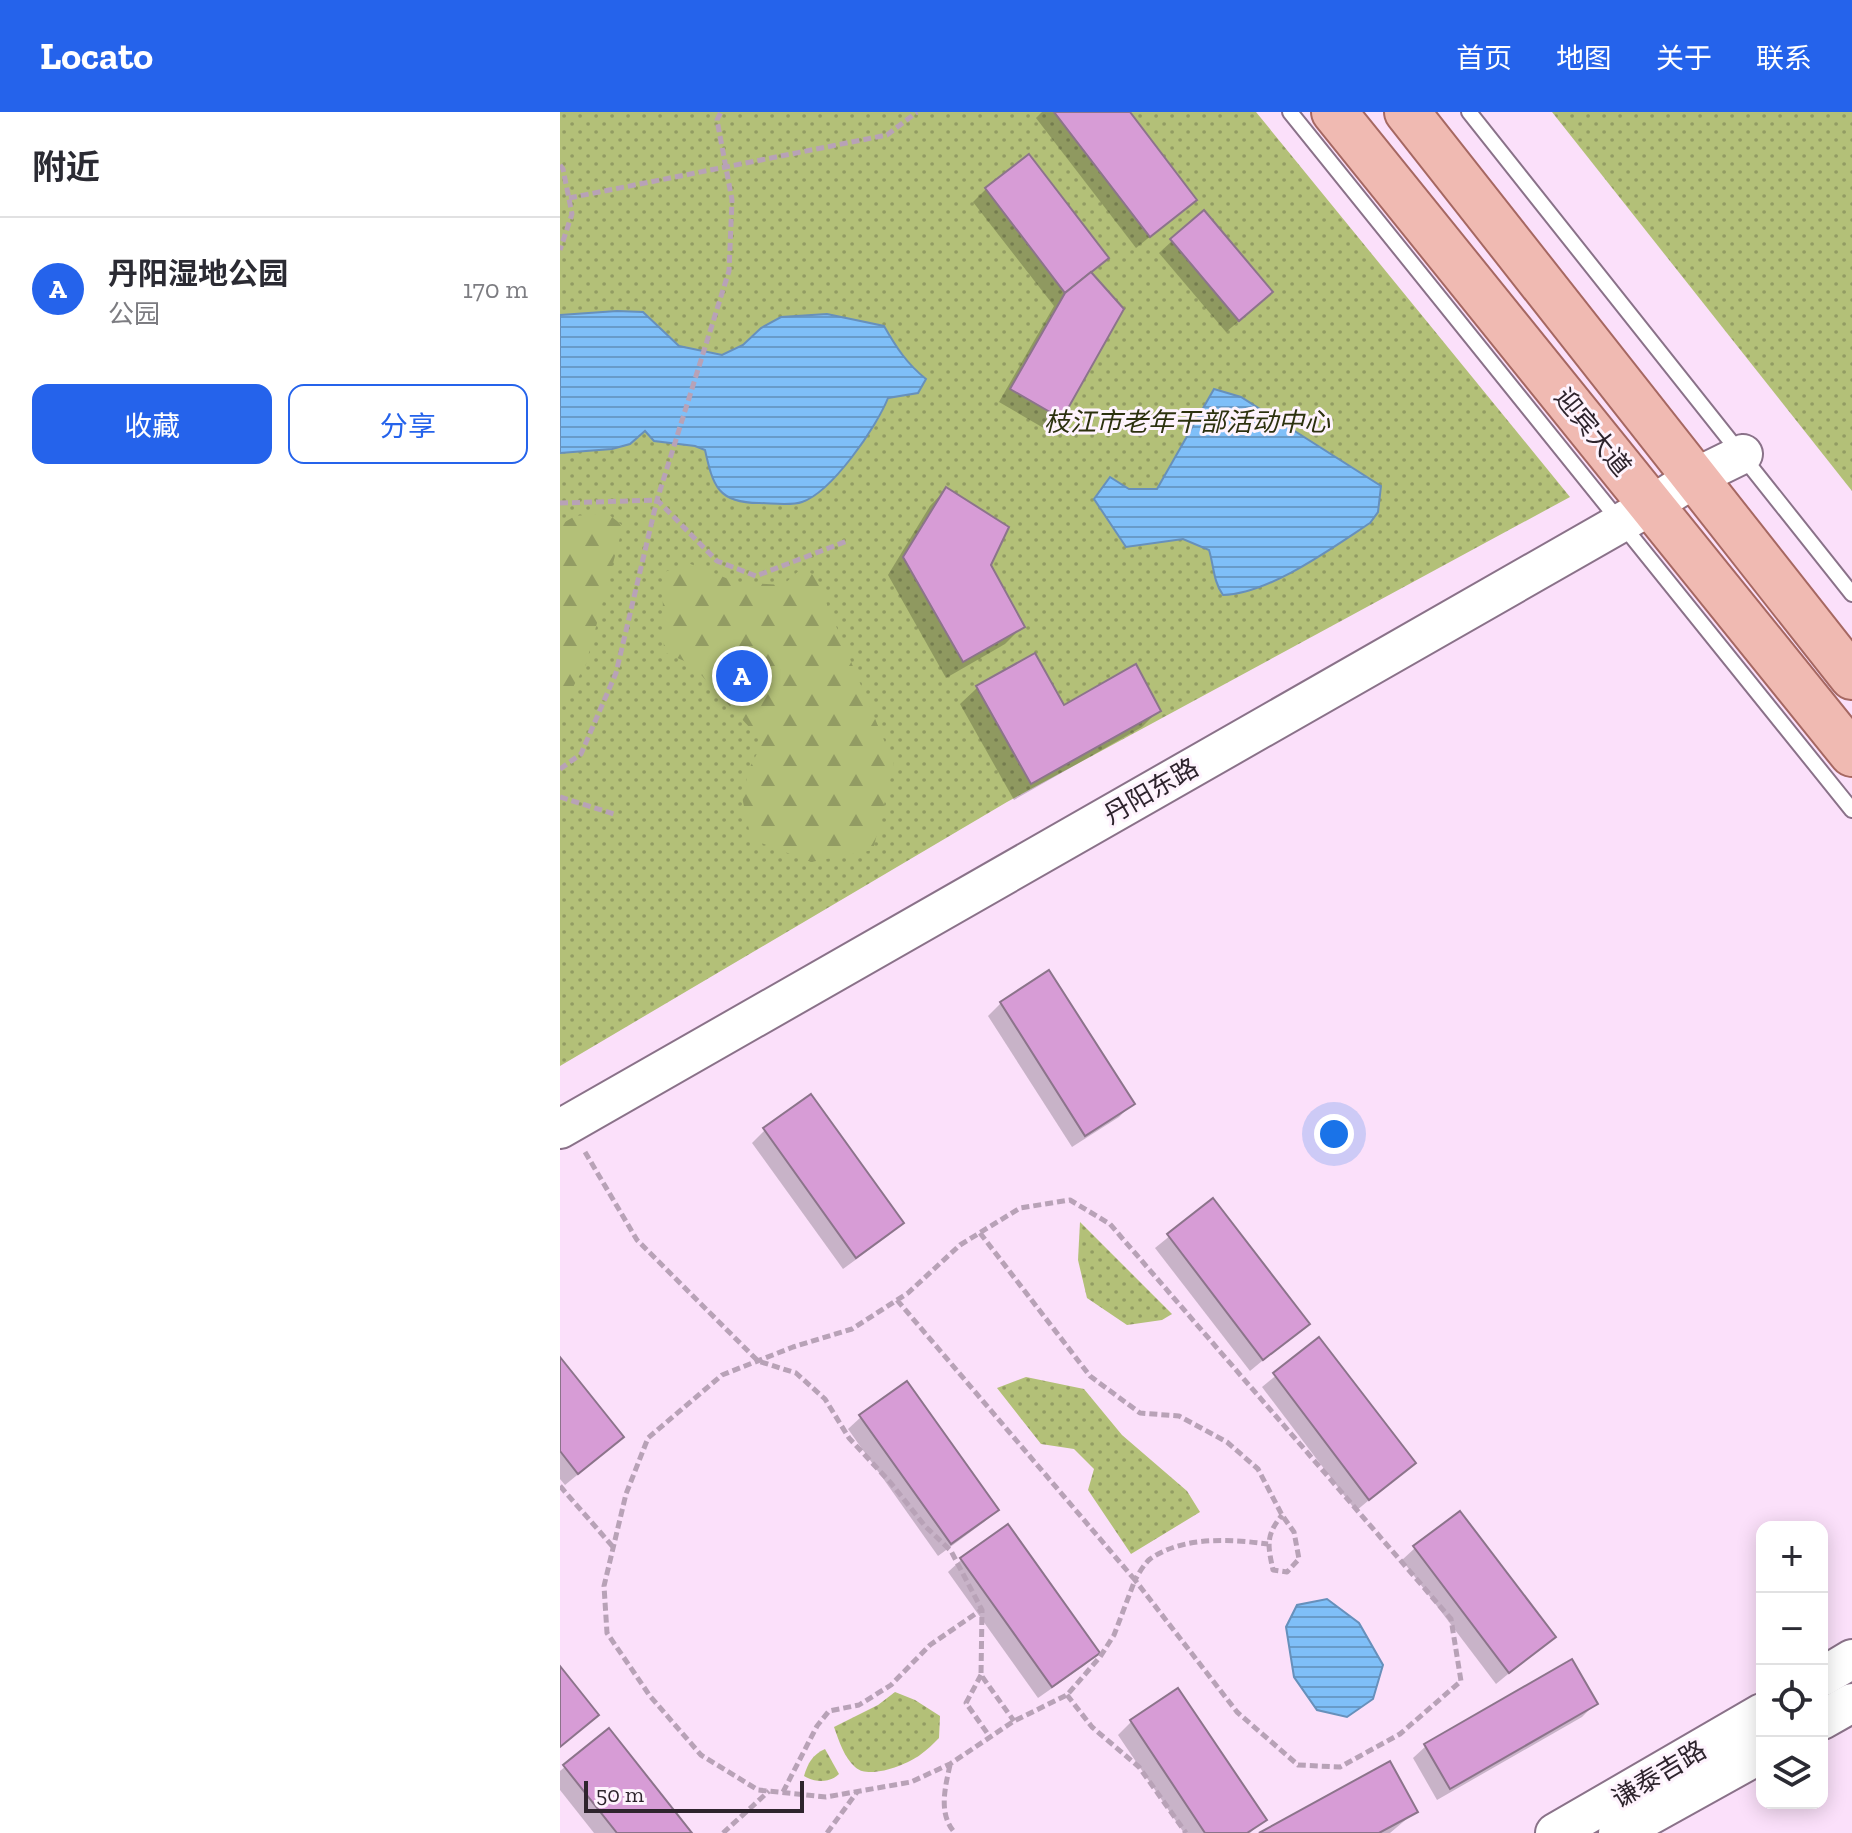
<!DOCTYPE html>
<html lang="zh">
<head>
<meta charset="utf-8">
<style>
  body { margin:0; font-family:"Zilla Slab","Noto Sans SC",serif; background:#f7f7f7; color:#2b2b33 }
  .controls { position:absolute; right:24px; bottom:24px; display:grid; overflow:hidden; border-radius:16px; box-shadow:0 4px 20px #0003 }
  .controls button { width:72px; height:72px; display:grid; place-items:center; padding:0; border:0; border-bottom:2px solid #e1e1e2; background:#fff; color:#2b2b33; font:40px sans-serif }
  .scale { position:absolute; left:24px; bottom:20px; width:220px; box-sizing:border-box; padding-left:8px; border:4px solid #2e242d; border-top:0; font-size:22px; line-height:28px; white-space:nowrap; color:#2e242d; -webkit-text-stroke:6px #fef3fd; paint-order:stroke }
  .you { position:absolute; left:774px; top:1022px; width:28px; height:28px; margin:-20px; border:6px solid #fff; border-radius:50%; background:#1a73e8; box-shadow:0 0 0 12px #1a73e833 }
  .badge { display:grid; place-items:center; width:52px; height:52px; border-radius:50%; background:#2563eb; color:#fff; font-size:26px; font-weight:700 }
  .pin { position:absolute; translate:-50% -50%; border:4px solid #fff; box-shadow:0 2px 8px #0006 }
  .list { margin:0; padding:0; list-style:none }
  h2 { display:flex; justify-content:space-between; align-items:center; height:104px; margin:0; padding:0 32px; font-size:34px }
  h2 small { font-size:26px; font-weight:400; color:#7c7c81 }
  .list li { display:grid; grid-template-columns:52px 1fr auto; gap:24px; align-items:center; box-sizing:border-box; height:144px; padding:0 32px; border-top:2px solid #e1e1e2 }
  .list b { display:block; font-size:30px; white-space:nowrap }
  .list p { margin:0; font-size:26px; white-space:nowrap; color:#7c7c81 }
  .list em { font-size:26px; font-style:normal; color:#7c7c81 }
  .actions { display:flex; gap:16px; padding:24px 32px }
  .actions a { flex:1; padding:18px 0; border:2px solid #2563eb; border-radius:16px; text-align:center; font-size:28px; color:#2563eb }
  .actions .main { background:#2563eb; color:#fff }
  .icon { flex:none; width:44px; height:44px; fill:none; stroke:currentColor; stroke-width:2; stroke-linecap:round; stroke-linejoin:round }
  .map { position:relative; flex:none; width:1292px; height:1721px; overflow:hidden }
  header { display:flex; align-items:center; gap:48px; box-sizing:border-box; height:112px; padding:0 40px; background:#2563eb; color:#fff }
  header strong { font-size:38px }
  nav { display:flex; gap:44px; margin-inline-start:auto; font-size:28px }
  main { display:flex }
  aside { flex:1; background:#fff }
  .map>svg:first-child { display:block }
</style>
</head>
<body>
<header>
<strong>Locato</strong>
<nav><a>首页</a><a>地图</a><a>关于</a><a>联系</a></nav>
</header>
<main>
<aside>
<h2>附近<small></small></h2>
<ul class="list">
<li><span class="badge">A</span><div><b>丹阳湿地公园</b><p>公园</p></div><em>170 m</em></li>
</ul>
<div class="actions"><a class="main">收藏</a><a>分享</a></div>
</aside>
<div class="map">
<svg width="1292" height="1721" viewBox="0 0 1292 1721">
  <defs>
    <pattern id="green-dots" width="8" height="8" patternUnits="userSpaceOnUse" patternTransform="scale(2)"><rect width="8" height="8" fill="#b3c078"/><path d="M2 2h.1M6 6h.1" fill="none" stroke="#929c63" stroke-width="1.8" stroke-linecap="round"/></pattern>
    <pattern id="forest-firs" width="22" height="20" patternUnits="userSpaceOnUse" patternTransform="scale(2)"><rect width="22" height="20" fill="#b3c078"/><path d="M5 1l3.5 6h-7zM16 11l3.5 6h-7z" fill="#929c63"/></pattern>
    <pattern id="water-rules" width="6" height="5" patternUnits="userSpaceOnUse" patternTransform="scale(2)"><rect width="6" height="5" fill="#7fbff8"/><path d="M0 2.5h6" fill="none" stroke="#689bc9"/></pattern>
  </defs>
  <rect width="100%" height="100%" fill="#fbe0fa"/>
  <g fill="url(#green-dots)">
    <polygon points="0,0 696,0 1010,385 447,690 0,954"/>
    <polygon points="992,0 1292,0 1292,379"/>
    <polygon points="520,1110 612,1202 602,1208 567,1213 527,1186 518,1148"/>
    <polygon points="466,1265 524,1277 562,1323 627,1379 640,1400 571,1442 528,1378 534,1357 514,1337 481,1332 437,1276"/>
    <path d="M335,1580L355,1588L380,1604L379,1626C373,1632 367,1638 360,1643C346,1653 309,1668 295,1655C284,1645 279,1629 274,1615L318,1593Z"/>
    <path d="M265,1637L279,1662C270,1671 255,1671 244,1664C248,1651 252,1643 265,1637Z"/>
  </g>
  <g fill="url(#forest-firs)">
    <polygon points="47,401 63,414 26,552 0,598 0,413 15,404"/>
    <polygon points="128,451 176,470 223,473 242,456 255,464 334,652 313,738 251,750 191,727 182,685 190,655 203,630 131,552 104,540 102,461"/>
  </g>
  <g fill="url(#water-rules)" stroke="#6790bb" stroke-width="2">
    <path d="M57,199L83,200L119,234L162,243L183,233L201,216L221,205L267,202L324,214C336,235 347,252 366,267L358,281L328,286C317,314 272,380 242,390C231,394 211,391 199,391C158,391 153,374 145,338L135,334L94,329L85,319L70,332L52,337L0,341V203Z"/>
    <path d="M654,277L681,285L821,374L818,400L810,411C772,436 709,482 663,483C653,469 654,454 649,438L623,427L566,435L534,387L550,365L569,377H597Z"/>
    <polygon points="767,1487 799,1511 823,1553 813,1587 787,1605 757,1598 734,1565 726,1515 737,1493"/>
  </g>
  <g fill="#0003">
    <polygon points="482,0 567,0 635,88 576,136 476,6"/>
    <polygon points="426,77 546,146 530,162 500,306 487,318 439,290 494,194 413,90"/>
    <polygon points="612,129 698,193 666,220 599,141"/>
    <polygon points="386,377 462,515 445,532 386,566 328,463 370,394"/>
    <polygon points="417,576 503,595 599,598 582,615 454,688 400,592"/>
    <polygon points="441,891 572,992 559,1005 512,1035 428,904"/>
    <polygon points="205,1018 341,1111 328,1124 283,1157 192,1031"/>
    <polygon points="653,1089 747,1212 690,1259 595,1136"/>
    <polygon points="759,1228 853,1351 796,1399 702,1275"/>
    <polygon points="0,1248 49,1337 5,1373 0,1367"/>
    <polygon points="301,1305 437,1398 424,1410 378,1444 288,1317"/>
    <polygon points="447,1415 537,1541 525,1553 478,1586 388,1460 401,1448"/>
    <polygon points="855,1436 993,1525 936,1572 842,1448"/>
    <polygon points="618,1578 704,1708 690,1721 624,1721 558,1623 571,1610"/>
    <polygon points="1035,1592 1022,1605 877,1688 853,1646 866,1634"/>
    <polygon points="48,1619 130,1721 34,1721 0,1678 0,1659"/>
    <polygon points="855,1700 830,1721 704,1721"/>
  </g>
  <g fill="#d79cd6" stroke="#8c748b" stroke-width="2">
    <polygon points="494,0 570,0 637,88 590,125"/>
    <polygon points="469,42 549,146 505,181 425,76"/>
    <polygon points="644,98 713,180 679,209 610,127"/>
    <polygon points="531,160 564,197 502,307 450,277 505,181"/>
    <polygon points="386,375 449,415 431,453 465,515 403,550 343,445"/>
    <polygon points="475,541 504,593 576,552 601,599 471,672 416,574"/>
    <polygon points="489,858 575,992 525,1024 440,890"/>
    <polygon points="251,982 344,1111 296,1146 203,1016"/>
    <polygon points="653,1086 750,1212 703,1248 607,1122"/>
    <polygon points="759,1225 856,1351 809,1388 713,1261"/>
    <polygon points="0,1245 64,1325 18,1362 0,1339"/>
    <polygon points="347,1269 439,1398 391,1432 299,1303"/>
    <polygon points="900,1399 996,1525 949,1561 853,1434"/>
    <polygon points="448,1412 540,1541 492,1575 400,1446"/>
    <polygon points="1012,1547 1038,1592 890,1677 864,1632"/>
    <polygon points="0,1554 39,1603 0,1635"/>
    <polygon points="618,1576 707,1708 687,1721 645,1721 570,1608"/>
    <polygon points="49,1616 132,1721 57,1721 3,1653"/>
    <polygon points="830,1649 858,1700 819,1721 699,1721"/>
  </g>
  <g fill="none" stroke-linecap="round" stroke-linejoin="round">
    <g stroke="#8a7289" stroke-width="18">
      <g id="service">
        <polyline points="730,0 1292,698"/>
        <polyline points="909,0 1292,482"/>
      </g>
    </g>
    <g stroke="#8a7289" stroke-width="42">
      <g id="tertiary">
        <polyline points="0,1017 1092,393 1134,366 1183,342"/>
        <polyline points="1262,1565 1292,1547"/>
        <polyline points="1262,1608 1292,1591"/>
        <polyline points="995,1721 1202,1601"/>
        <polyline points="1058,1721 1202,1641"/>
      </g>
    </g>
    <g stroke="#a66862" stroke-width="48">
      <g id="primary">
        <polyline points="774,0 1292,642"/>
        <polyline points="847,0 1292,565"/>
      </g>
    </g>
    <g stroke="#b8a2b7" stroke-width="5" stroke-dasharray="8 4" stroke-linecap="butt">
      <polyline points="0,53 3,57 12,102 0,138"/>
      <polyline points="9,86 327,23 357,0"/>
      <polyline points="0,391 97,388 157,449 196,464 287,429"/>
      <polyline points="0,657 21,642 56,561 97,388 169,159 172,88 157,8 161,0"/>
      <polyline points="0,685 54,702"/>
      <polyline points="25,1040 77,1128 198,1249 236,1261 265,1287 289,1326 330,1370 365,1414 391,1439 422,1498 421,1563 454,1609"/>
      <path d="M420,1121L530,1264L580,1301L619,1304L667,1330L698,1357L722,1403L734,1420L739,1447L727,1460L713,1458C708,1434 705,1424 722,1403"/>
      <path d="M337,1188L575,1468L554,1523L540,1545L507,1583L454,1609L390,1652L351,1670L266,1685L198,1678L141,1643L90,1584L47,1521L44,1474L66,1382L88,1326L162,1263L233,1235L292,1217L348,1181L400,1133L460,1096L510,1088L550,1112L891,1507L901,1569L840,1622L780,1655L738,1653L677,1600L575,1468C579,1461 584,1452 590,1447C623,1424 670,1427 708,1432"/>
      <polyline points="0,1374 54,1436"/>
      <polyline points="421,1563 406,1591 430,1625"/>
      <polyline points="507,1583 532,1615 579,1655 626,1721"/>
      <path d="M390,1653C385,1676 378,1702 395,1721"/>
      <polyline points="223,1680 257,1614 269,1599 299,1593 331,1573 370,1533 421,1498"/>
      <polyline points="163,1721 209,1679"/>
      <polyline points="267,1721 297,1680"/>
    </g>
    <use href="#service" stroke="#fff" stroke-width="14"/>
    <use href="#tertiary" stroke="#fff" stroke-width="38"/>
    <use href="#primary" stroke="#f0bab2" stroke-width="44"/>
  </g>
  <g text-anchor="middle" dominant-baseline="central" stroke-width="6" stroke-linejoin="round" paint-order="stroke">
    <g font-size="26" font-style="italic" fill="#2c310e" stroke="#fef3fd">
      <text x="627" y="310">枝江市老年干部活动中心</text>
    </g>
    <g font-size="26" fill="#2e242d" stroke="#fef3fd">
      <text transform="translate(1033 320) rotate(51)">迎宾大道</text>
      <text transform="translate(591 679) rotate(-30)">丹阳东路</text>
      <text transform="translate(1099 1662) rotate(-31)">谦泰吉路</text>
    </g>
  </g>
</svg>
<div class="controls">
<button>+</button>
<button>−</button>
<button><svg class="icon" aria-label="locate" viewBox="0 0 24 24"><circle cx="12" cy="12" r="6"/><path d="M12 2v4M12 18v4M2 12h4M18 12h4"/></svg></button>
<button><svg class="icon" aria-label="layers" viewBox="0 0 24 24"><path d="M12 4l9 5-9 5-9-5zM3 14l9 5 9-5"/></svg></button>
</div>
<div class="scale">50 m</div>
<div class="you"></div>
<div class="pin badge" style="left:182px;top:564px">A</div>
</div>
</main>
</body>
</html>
